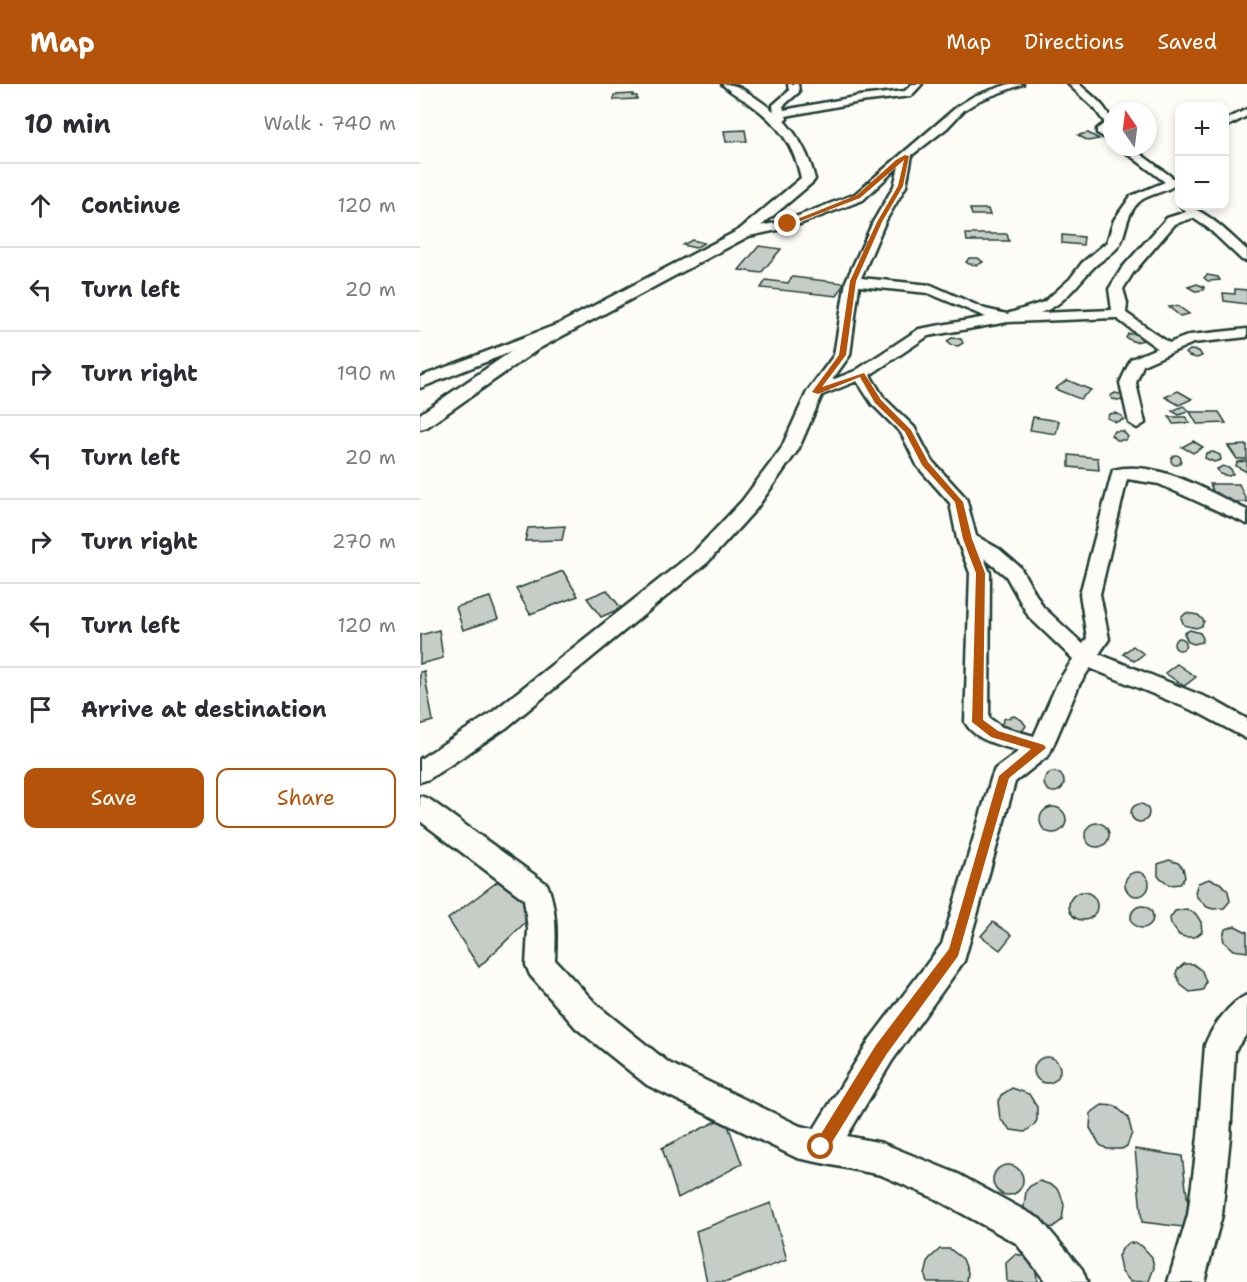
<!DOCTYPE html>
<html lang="en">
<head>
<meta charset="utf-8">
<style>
  body { margin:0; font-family:"Shantell Sans",sans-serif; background:#f2f2f3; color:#2b2b33 }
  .controls { position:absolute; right:18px; top:18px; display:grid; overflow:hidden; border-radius:12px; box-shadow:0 3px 9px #0003 }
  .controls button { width:54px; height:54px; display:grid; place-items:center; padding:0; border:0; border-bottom:2px solid #e1e1e2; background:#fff; color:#2b2b33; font:30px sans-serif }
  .compass { position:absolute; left:683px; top:18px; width:54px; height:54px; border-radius:50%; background:#fff; box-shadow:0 3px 9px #0003; rotate:346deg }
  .stop { position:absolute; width:18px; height:18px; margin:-14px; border:4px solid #b45309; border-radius:50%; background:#fff }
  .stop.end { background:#b45309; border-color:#fff; box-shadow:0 2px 6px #0008 }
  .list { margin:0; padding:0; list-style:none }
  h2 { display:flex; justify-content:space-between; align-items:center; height:78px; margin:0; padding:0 24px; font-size:26px }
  h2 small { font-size:20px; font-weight:400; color:#7c7c81 }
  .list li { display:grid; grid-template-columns:39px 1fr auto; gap:18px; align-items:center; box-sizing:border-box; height:84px; padding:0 24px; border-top:2px solid #e1e1e2 }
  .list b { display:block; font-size:22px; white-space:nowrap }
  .list em { font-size:20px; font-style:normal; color:#7c7c81 }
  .actions { display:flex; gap:12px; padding:18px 24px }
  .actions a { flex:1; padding:14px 0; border:2px solid #b45309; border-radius:12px; text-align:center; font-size:21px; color:#b45309 }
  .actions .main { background:#b45309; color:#fff }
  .icon { flex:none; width:33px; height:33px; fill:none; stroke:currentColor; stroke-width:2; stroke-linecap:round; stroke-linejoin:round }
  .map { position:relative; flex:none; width:827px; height:1198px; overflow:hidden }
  header { display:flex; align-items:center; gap:36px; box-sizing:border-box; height:84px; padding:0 30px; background:#b45309; color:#fff }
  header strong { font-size:28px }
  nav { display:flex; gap:33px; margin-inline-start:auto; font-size:21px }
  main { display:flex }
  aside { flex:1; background:#fff }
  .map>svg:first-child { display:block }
</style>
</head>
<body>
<header>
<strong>Map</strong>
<nav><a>Map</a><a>Directions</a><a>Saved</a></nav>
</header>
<main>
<aside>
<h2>10 min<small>Walk · 740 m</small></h2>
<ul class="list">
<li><svg class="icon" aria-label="ahead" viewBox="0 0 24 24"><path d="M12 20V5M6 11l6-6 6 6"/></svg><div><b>Continue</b></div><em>120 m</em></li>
<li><svg class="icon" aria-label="left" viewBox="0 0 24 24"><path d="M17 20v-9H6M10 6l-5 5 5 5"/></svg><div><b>Turn left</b></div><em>20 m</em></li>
<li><svg class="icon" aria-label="right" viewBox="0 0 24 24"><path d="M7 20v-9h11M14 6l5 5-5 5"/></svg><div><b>Turn right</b></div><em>190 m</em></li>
<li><svg class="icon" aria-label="left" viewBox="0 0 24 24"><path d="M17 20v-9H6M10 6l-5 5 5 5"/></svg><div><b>Turn left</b></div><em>20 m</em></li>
<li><svg class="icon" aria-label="right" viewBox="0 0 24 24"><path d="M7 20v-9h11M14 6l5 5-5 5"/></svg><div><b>Turn right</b></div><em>270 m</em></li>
<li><svg class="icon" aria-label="left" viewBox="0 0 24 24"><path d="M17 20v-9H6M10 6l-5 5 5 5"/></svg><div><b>Turn left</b></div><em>120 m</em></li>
<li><svg class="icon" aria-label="arrive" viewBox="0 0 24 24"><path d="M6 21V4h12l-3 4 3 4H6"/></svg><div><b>Arrive at destination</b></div></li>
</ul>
<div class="actions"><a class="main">Save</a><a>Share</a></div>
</aside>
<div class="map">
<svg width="827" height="1198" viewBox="0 0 827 1198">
  <rect width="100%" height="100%" fill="#fdfcf7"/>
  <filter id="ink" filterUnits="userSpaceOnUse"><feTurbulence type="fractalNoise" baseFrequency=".0167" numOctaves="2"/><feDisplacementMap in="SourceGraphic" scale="12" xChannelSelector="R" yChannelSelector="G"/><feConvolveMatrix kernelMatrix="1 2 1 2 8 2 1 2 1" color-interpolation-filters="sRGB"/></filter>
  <g filter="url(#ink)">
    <g fill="#c6cdc7" stroke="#1f3d34" stroke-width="1.5">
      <polygon points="213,10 212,12 217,12 217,15 194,16 194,11"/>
      <polygon points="325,46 327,57 306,58 304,47"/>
      <polygon points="668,49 679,55 668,57 658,51"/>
      <polygon points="550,125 568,125 570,131 552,131"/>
      <polygon points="546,150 587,150 589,157 547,157"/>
      <polygon points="642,151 664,153 663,161 642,159"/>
      <polygon points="272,156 284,159 275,164 263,161"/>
      <polygon points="339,162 361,165 341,189 319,186"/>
      <polygon points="549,174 558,174 563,178 558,181 549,180 546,178"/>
      <polygon points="787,191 798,193 800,196 788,197 784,194"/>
      <polygon points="372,193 424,199 417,212 341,204 346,196 368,199"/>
      <polygon points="777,200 784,203 784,206 775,207 768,203"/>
      <polygon points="815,205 827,206 827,220 804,217 803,209 815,210"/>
      <polygon points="758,222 769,230 760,232 749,223"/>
      <polygon points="717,249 725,254 724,256 715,258 706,254 708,250"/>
      <polygon points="532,254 541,255 543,259 538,262 530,261 527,257"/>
      <polygon points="770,266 779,267 782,272 777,274 769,272 766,269"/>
      <polygon points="647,296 671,306 660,315 635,305"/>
      <polygon points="758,307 772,315 759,321 745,313"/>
      <polygon points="695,309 704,311 705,317 692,315 690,312"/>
      <polygon points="763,322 770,327 759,331 752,327"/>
      <polygon points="770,328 799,328 806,339 777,340"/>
      <polygon points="695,329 702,332 703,336 696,338 687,334 689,330"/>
      <polygon points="613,333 639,337 636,350 610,346"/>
      <polygon points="749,333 766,333 770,339 753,340"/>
      <polygon points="694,347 703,347 708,353 705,356 696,356 691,351"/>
      <polygon points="773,357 783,363 773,369 762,363"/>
      <polygon points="827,361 827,375 817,375 808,362"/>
      <polygon points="793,368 800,371 801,376 794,378 785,374 786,369"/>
      <circle cx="756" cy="376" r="5"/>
      <polygon points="649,371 678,374 679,386 649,383"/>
      <polygon points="825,377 827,377 827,388 816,382 817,378"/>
      <polygon points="803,382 811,385 813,390 809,392 800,390 797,385"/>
      <polygon points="790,400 819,400 827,418 797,418"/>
      <polygon points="145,442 142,456 105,457 108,444"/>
      <polygon points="143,487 158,512 110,530 96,505"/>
      <polygon points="187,506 201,524 181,533 167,514"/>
      <polygon points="70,513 78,535 43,546 36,523"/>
      <polygon points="766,529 778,531 784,537 782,542 776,544 764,541 761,534"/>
      <polygon points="19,546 23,574 0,580 0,551"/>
      <polygon points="770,546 780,549 783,554 782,558 774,560 768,558 764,549"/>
      <circle cx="760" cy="560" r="6"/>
      <polygon points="713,562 724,570 714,577 703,570"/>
      <polygon points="757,580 776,593 764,602 745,589"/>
      <polygon points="4,587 13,637 0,641 0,588"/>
      <polygon points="594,632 602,636 606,642 600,650 583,646 581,641 584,635"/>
      <circle cx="634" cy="698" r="10"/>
      <circle cx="720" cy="729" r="9"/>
      <circle cx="633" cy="736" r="13"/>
      <circle cx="677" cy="751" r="12"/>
      <polygon points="749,776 758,779 763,784 765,793 760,800 750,801 738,792 738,780"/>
      <circle cx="717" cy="800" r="12"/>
      <polygon points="85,792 116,828 59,883 28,835"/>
      <polygon points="789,795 800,799 808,807 810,817 804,824 793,825 787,823 777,813 775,808 778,799"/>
      <circle cx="663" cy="822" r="14"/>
      <circle cx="722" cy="833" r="11"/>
      <polygon points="766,825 776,830 781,838 782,848 775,853 765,853 759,851 751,840 750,834 755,827"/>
      <polygon points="573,838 592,851 580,866 561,852"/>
      <polygon points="815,842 827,848 827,868 813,866 804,858 803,853 805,845"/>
      <polygon points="764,880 773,880 782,887 786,898 783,906 770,908 761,901 756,890 757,886"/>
      <circle cx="627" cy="986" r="13"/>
      <polygon points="592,1004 609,1010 617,1023 617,1036 614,1041 605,1048 591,1046 580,1035 578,1018 581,1011"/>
      <polygon points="682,1021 695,1022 708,1033 712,1049 707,1062 702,1065 687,1065 680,1061 670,1044 671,1029"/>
      <polygon points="305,1033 322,1080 258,1114 242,1064"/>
      <polygon points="715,1065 762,1072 771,1144 722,1138"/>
      <circle cx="588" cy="1096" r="15"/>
      <polygon points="620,1097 634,1102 640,1108 644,1121 642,1136 633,1143 627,1145 607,1131 604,1123 606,1107 610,1102"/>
      <polygon points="351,1119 367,1176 307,1198 287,1198 276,1147"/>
      <polygon points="709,1159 716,1159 722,1162 732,1173 734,1184 729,1197 711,1198 701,1187 698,1172 704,1162"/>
      <polygon points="520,1165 530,1165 543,1175 548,1188 547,1198 507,1198 505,1191 509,1175"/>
      <polygon points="596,1170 607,1173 616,1185 617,1198 587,1198 586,1179"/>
    </g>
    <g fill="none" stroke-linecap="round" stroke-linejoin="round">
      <g stroke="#1f3d34" stroke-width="5">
        <g id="minor">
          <polygon points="368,0 378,0 379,8 363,22 364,26 440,12 485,7 492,0 502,0 491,12 440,18 366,32 367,35 362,38 358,37 354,30 353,21 369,7"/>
          <path d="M589,0H603L560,16L544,26L527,44L492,71L486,102L465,138L441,194L511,201L565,225L587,230L624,218L650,195L662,179L687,158L694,136L711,112L745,98L699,63H711L753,94L756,100C746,109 729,109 719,118C706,130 707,146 700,160C694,170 680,176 672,185C655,202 644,221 620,229L692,226L689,205L702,184L747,134L766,128L761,122C783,122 810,151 827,166V177L822,176L788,144L773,134L755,140L713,189L703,205L707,219L706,229L749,259L770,251L827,245V253L773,259L723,281L716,299L725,339L717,344L709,339L700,299L711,275L737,264L696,234L588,238L508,252L450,291L464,314L494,343L512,377L546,414L556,452L579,465L600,483L623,523L663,560L667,554L660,510L693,386C738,375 788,408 827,426V440L739,400L707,395L680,510L689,555L679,570L795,617L827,635V655L779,629L670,584L659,601L629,671L595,698L544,877L472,977L427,1052L462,1059L538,1090L620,1135L662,1185L667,1198H626L596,1159L514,1114L461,1091L377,1074L227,1001L156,944L110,891L106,881L108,845L104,815L0,737V712L9,715L127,800C137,824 136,851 135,876L178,922L249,979L380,1042L394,1045L450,955L522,860L572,692L575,685L599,667C580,661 555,657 545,638L550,489L537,455L530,419L498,383L481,349L452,320L437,297L402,311L378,366L336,425L288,478L86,644L9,695L0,698V675L70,630L274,468L322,417L361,365L387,308L414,271L426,197L453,138L474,102L479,82L443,116L372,143L324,153L318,149L320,146L365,137L435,110L538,22L554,12ZM439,202L508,209L566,233L499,245L435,287L412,296L430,271ZM564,474L586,492L609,533L653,575L638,598L614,652L582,643L569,634L570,489Z"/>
          <path d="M648,0H659C672,12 692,25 692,44L688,47L692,50V58L677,49V45L685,39L675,25Z"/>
          <polygon points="827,25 827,32 804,44 804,37"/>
          <polygon points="136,241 141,242 143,245 141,248 0,304 0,293"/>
          <path d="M827,911V950L815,966L810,1053L802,1131L784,1198H748L768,1131L778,1053L785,961C792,943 809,919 827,911Z"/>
        </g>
      </g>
      <g stroke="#1f3d34" stroke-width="5">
        <path id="tertiary" d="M302,0C317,0 324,6 336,14C367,35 386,58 395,95L393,98L329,152L120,264L7,343L0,345V330L108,256L319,146L381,94C374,60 357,39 329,19C320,13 310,8 302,0Z"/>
      </g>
      <use href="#minor" fill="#fdfcf7" fill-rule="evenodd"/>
      <use href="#tertiary" fill="#fdfcf7" fill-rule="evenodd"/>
    </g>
  </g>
  <polygon fill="#b45309" points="485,71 489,72 483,102 462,138 436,197 426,271 402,303 444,289 461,316 491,346 508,378 543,418 552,455 565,489 563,636 578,647 624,661 626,664 589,694 538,872 466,971 406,1068 401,1070 396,1068 394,1063 396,1058 456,961 529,865 579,692 611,665 571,653 552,638 556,489 543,455 535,418 502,381 485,348 455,319 440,293 398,310 392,308 419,271 430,197 457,138 478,102 484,76 440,114 370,141 365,140 437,111 476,76"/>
</svg>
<div class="controls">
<button>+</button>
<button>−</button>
</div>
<svg class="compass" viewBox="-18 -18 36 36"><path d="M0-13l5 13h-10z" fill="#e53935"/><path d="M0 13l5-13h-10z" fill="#7c7c81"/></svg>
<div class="stop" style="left:401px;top:1063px"></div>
<div class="stop end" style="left:368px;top:140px"></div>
</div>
</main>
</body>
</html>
